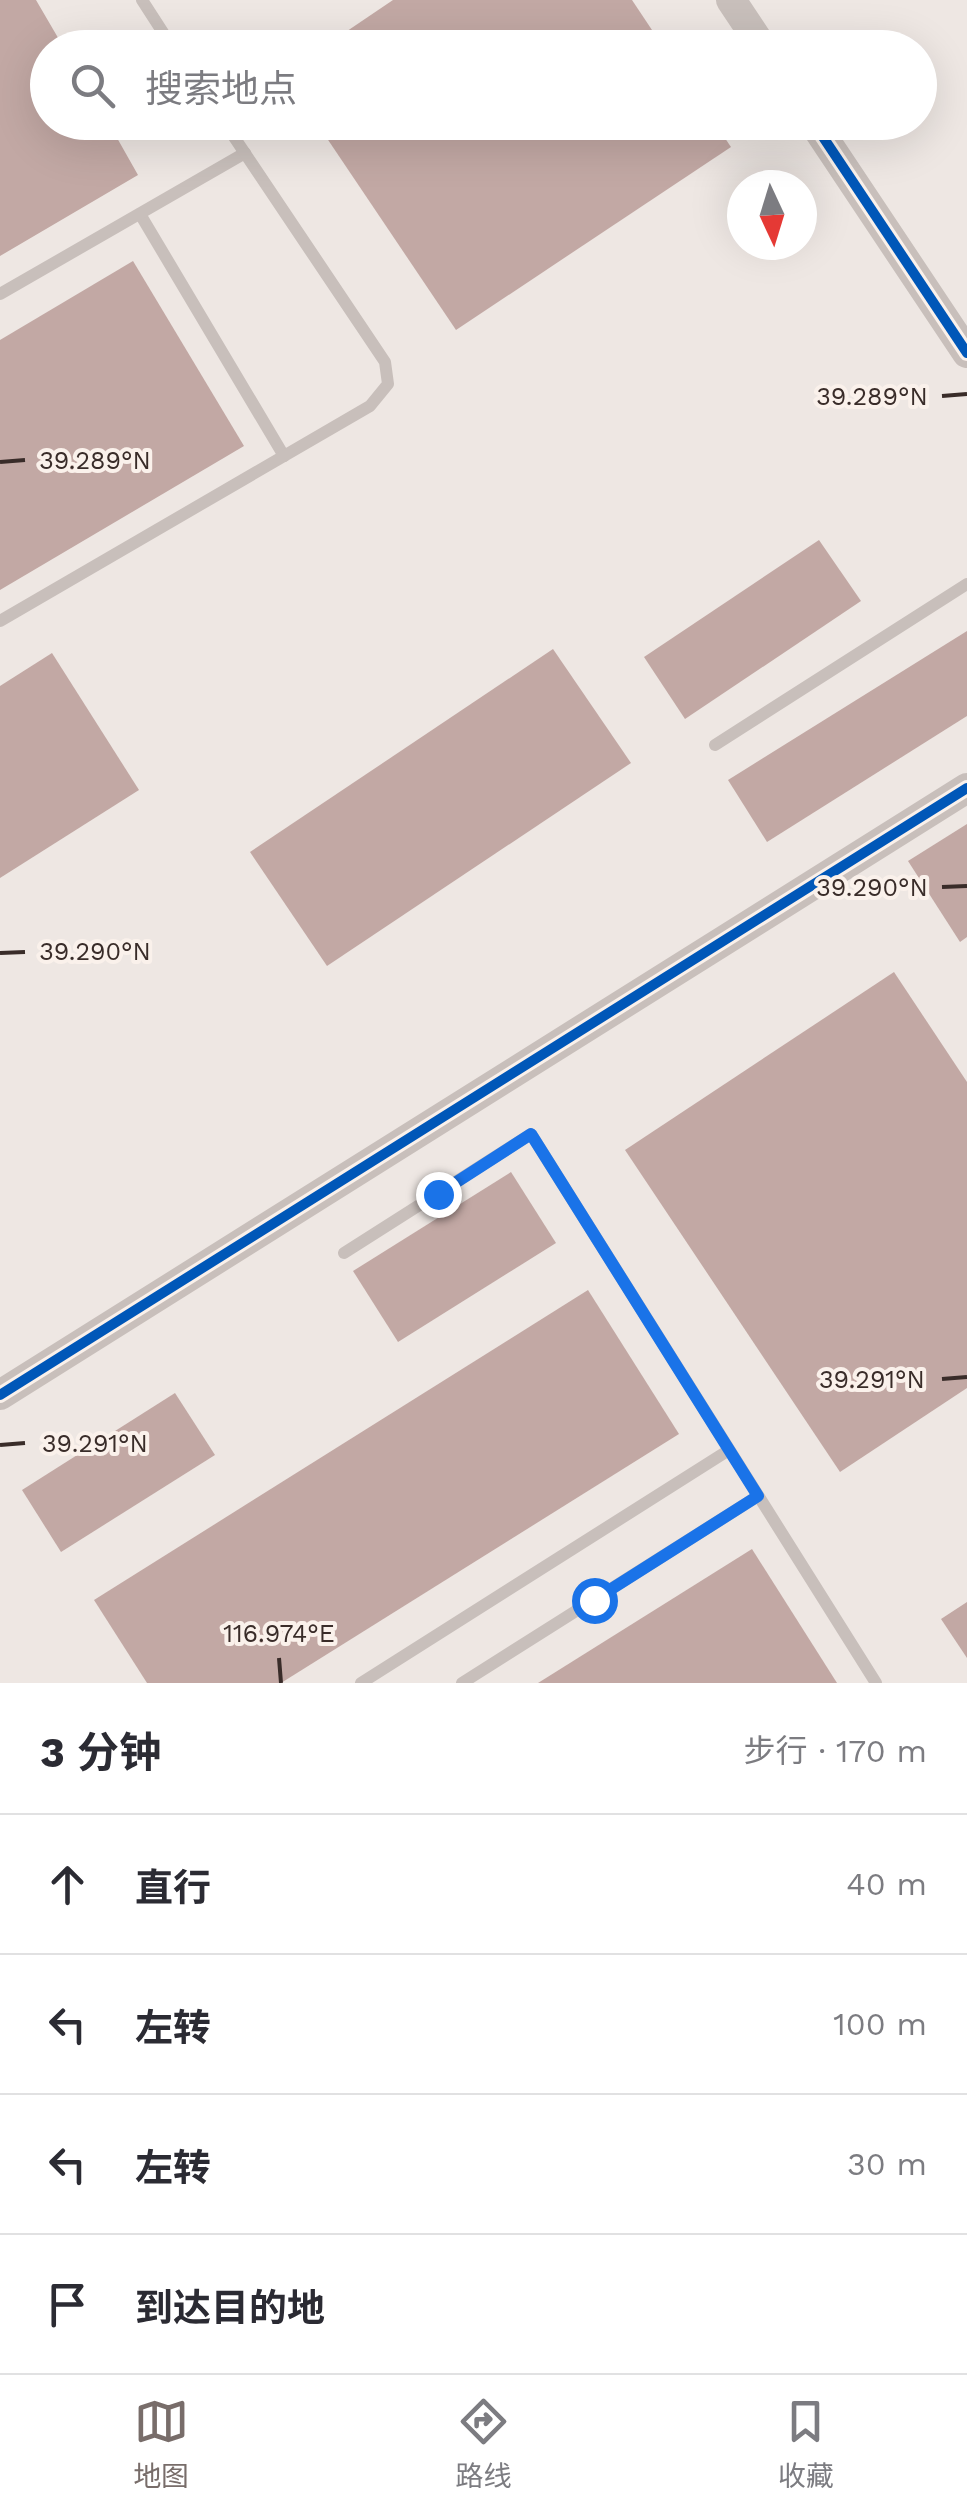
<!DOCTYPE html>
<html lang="zh">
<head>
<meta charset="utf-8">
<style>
  body { margin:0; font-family:"Work Sans","Noto Sans SC",sans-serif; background:#f7f7f7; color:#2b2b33 }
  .compass { position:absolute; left:727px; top:170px; width:90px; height:90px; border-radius:50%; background:#fff; box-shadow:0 10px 40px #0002; rotate:176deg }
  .stop { position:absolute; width:30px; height:30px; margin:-22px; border:8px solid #1a73e8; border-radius:50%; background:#fff }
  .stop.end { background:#1a73e8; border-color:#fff; box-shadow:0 2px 10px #0008 }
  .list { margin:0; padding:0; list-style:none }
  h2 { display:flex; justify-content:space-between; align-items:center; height:130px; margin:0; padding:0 40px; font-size:42px }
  h2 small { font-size:32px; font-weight:400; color:#7c7c81 }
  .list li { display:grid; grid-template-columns:65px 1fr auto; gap:30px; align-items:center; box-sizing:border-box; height:140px; padding:0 40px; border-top:2px solid #e1e1e2 }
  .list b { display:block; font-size:38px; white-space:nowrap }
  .list em { font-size:32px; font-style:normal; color:#7c7c81 }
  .icon { flex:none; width:55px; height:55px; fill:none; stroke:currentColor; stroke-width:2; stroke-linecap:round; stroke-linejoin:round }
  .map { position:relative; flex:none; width:967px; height:1683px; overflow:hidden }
  .search { position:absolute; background:#fff; box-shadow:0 10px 40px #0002; left:30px; right:30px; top:30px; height:110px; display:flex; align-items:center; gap:25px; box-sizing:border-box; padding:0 35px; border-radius:55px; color:#7c7c81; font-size:38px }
  .sheet { height:690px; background:#fff }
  nav { display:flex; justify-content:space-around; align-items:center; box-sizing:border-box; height:140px; border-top:2px solid #e1e1e2; background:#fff; font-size:28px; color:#7c7c81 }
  nav a { display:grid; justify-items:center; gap:5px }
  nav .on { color:#786d6a }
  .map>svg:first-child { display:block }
</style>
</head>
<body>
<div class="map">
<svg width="967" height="1683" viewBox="0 0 967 1683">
  <rect width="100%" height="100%" fill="#eee7e3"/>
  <g fill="#c2a8a4">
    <polygon points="0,0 36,0 64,48 48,48 48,122 108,122 138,175 0,256"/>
    <polygon points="393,0 632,0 664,48 322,48"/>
    <polygon points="316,122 714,122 731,147 456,330"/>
    <polygon points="133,261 244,446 0,590 0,340"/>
    <polygon points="819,540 861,601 685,719 644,657"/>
    <polygon points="967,631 967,716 767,842 728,780"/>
    <polygon points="553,649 631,763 327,966 250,852"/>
    <polygon points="52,653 139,790 0,878 0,686"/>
    <polygon points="967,824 967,937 960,942 908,861"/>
    <polygon points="894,972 967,1082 967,1388 840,1472 625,1150"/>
    <polygon points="511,1172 556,1243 398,1342 353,1271"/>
    <polygon points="588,1290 679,1434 281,1683 147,1683 94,1600"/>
    <polygon points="175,1393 215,1455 61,1552 22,1490"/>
    <polygon points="752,1549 837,1683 538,1683"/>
    <polygon points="967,1602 967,1658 941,1619"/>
  </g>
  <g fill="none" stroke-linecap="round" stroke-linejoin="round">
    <g stroke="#c8bfbb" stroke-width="12">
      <polyline points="142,0 173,48"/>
      <polyline points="140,214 284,456"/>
      <polyline points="0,294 245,153"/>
      <polyline points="0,621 370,406 388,384 385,362 224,122"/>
      <polyline points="715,745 967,584"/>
      <polyline points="344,1253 531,1134 876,1683"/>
      <polyline points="361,1683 729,1450"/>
      <polyline points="462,1683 758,1496"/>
    </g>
    <g stroke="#c8bfbb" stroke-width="30">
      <polyline points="731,0 763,48"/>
      <polyline points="813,122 967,353"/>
      <polyline points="0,1395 967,788"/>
    </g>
    <g stroke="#faf1eb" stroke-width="16">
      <g id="cycleway">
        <polyline points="813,122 967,353"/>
        <polyline points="0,1395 967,788"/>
      </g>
    </g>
    <use href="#cycleway" stroke="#0057b8" stroke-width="10"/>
  </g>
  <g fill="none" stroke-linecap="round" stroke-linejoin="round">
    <polyline stroke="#1a73e8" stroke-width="12" points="438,1194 531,1134 758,1496 594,1600"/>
  </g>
  <path fill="none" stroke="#392c29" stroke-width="4" d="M942,396L967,394M0,462L25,460M942,887L967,886M0,953L25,952M942,1379L967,1377M0,1445L25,1443M279,1658L281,1683"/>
  <g font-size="25" text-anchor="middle" fill="#392c29" stroke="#faf1eb" stroke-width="8" stroke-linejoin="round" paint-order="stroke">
    <text x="872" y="405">39.289°N</text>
    <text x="95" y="469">39.289°N</text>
    <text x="872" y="896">39.290°N</text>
    <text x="95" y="960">39.290°N</text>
    <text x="872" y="1388">39.291°N</text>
    <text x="95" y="1452">39.291°N</text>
    <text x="279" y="1642">116.974°E</text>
  </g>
</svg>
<svg class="compass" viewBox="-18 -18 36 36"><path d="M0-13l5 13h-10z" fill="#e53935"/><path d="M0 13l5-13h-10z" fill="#7c7c81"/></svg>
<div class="stop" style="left:594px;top:1600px"></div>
<div class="stop end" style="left:438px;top:1194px"></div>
<div class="search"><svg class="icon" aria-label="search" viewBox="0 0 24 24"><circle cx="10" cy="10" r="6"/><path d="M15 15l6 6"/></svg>搜索地点</div>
</div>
<section class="sheet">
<h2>3 分钟<small>步行 · 170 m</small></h2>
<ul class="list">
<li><svg class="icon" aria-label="ahead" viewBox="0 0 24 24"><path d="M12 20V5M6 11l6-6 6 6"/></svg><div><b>直行</b></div><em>40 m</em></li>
<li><svg class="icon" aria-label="left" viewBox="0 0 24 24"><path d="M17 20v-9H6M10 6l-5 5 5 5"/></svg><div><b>左转</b></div><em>100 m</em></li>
<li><svg class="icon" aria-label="left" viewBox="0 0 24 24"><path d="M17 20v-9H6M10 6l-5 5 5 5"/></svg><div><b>左转</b></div><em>30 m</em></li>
<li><svg class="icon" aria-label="arrive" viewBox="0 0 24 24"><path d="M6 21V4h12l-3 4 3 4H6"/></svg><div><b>到达目的地</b></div></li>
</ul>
</section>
<nav>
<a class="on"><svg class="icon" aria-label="map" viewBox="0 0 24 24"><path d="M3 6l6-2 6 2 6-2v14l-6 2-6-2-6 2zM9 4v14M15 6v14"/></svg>地图</a>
<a><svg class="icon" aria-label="directions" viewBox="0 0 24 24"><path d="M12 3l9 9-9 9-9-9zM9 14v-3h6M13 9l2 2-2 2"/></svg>路线</a>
<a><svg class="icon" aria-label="saved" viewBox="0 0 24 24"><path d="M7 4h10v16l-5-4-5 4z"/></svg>收藏</a>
</nav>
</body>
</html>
